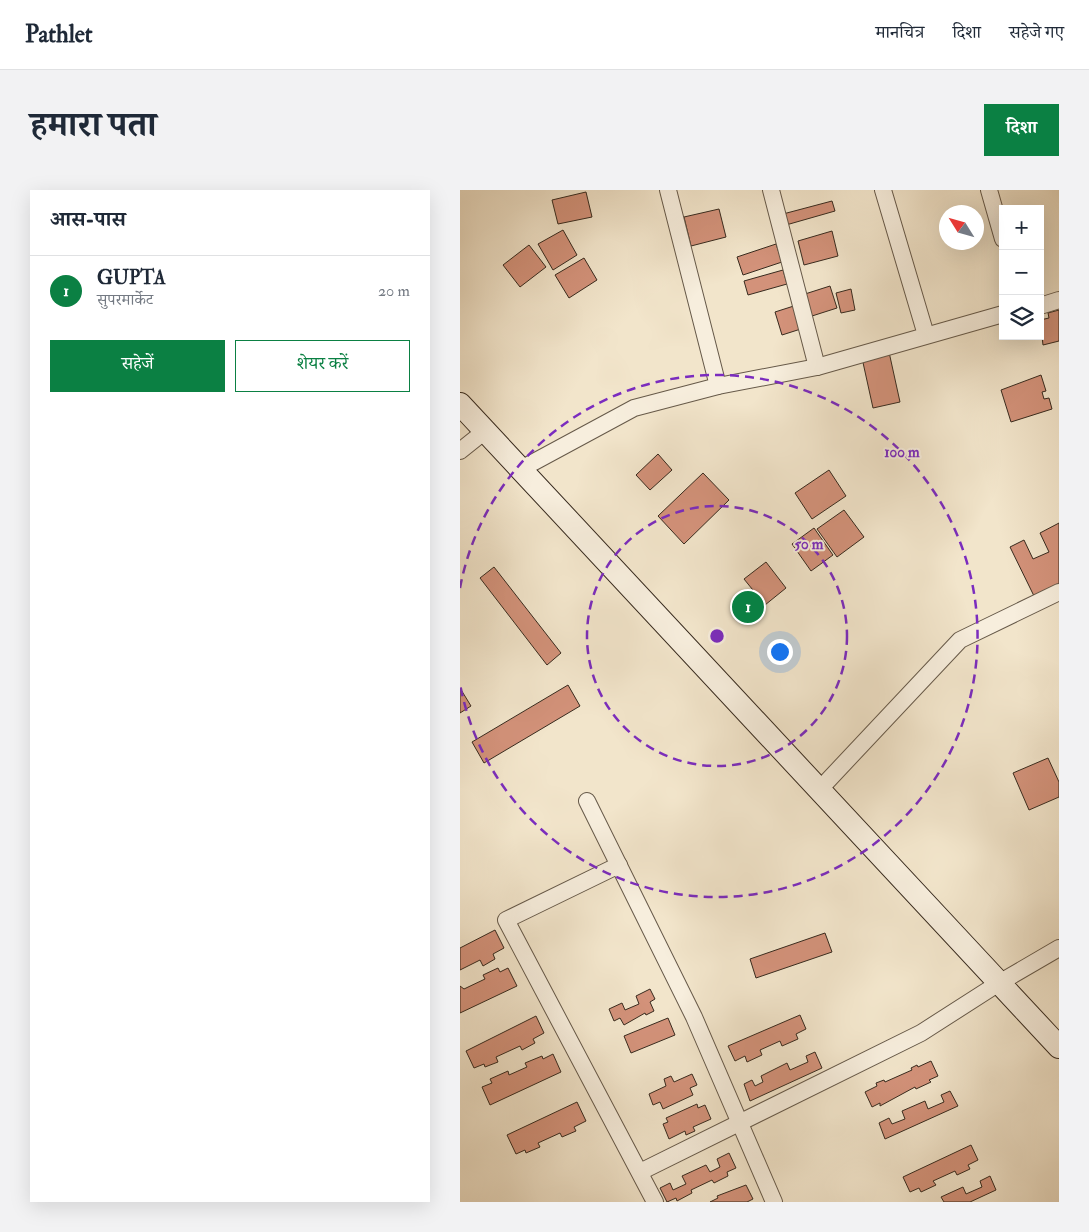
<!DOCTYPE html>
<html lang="hi">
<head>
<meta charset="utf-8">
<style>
  body { margin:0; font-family:"IM FELL Double Pica","Noto Serif Devanagari",serif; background:#f2f2f3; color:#1f2937 }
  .controls { position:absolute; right:15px; top:15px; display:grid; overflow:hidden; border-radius:0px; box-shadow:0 5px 20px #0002 }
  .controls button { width:45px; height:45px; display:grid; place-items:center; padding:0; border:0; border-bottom:1px solid #e0e1e3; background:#fff; color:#1f2937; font:25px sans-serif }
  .compass { position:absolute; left:479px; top:15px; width:45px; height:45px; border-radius:50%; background:#fff; box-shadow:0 5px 20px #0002; rotate:307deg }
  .you { position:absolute; left:319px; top:461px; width:18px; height:18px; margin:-12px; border:4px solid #fff; border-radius:50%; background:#1a73e8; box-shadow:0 0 0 8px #1a73e833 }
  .badge { display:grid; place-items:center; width:32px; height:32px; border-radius:50%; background:#0b8043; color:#fff; font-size:16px; font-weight:700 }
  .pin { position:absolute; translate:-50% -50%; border:2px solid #fff; box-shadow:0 1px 5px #0006 }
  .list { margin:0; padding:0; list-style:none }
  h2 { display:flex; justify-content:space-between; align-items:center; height:65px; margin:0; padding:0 20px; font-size:21px }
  h2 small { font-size:16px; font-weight:400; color:#747a83 }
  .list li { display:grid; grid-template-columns:32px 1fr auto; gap:15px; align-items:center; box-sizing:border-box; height:70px; padding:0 20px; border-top:1px solid #e0e1e3 }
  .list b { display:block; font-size:19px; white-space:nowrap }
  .list p { margin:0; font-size:16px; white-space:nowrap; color:#747a83 }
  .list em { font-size:16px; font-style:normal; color:#747a83 }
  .actions { display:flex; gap:10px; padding:15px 20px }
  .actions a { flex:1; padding:11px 0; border:1px solid #0b8043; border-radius:0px; text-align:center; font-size:18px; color:#0b8043 }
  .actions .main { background:#0b8043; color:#fff }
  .icon { flex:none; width:28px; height:28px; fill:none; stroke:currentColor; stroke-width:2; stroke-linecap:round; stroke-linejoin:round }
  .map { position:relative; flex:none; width:599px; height:1012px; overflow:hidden; border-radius:0px }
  header { display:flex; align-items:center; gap:30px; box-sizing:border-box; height:70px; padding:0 25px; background:#fff; border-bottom:1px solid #e0e1e3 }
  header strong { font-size:24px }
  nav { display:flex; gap:28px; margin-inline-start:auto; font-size:18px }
  .intro { display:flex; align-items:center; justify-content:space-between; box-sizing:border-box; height:120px; padding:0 30px }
  h1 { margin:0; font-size:35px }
  .button { padding:12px 22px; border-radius:0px; background:#0b8043; color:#fff; font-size:18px; font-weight:700 }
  main { display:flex; gap:30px; padding:0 30px }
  aside { flex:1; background:#fff; border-radius:0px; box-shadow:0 5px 20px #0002 }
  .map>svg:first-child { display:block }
</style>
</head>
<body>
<header>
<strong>Pathlet</strong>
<nav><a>मानचित्र</a><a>दिशा</a><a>सहेजे गए</a></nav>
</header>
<div class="intro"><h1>हमारा पता</h1><a class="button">दिशा</a></div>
<main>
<aside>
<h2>आस-पास<small></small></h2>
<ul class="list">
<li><span class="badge">1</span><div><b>GUPTA</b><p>सुपरमार्केट</p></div><em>20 m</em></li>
</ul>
<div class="actions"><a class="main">सहेजें</a><a>शेयर करें</a></div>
</aside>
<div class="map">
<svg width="599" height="1012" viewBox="0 0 599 1012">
  <rect width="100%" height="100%" fill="#f2e5cb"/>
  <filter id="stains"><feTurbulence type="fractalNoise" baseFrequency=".004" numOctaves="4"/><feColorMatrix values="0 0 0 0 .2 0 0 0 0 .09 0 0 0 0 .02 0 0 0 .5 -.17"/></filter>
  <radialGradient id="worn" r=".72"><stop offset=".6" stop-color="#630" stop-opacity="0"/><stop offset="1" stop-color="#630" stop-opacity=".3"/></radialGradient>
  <g fill="#d3927a" stroke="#372a1e">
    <polygon points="126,2 132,27 98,34 92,10"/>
    <polygon points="372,11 375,21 326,35 323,24"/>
    <polygon points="259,19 266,47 231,56 224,27"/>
    <polygon points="103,40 117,65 93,80 78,54"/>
    <polygon points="372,41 378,66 344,75 338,51"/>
    <polygon points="316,54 322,72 283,85 277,67"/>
    <polygon points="69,55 86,77 60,97 43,75"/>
    <polygon points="124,68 137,90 109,108 95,85"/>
    <polygon points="323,80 327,94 288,105 284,91"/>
    <polygon points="370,96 377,118 352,126 345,104"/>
    <polygon points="391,99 395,120 381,123 376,103"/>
    <polygon points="340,114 347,137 322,145 315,122"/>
    <polygon points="599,120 599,151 583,155 580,130 589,128 588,123"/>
    <polygon points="429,162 440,212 413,218 402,168"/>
    <polygon points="581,185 586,201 582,202 584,209 589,208 592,219 551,232 541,200"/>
    <polygon points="198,264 212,280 190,300 176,285"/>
    <polygon points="369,280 386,306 352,329 335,303"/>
    <polygon points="243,283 269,310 224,354 198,326"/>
    <polygon points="384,320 404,347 377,367 357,339"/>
    <polygon points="599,333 599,394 574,406 550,357 564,350 573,369 589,362 580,343"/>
    <polygon points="354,338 373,365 351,381 332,354"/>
    <polygon points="306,372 326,398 305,415 284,389"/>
    <polygon points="34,377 101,463 87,475 20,388"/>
    <polygon points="108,495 120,516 24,573 12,552"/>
    <polygon points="0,498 11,516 0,523"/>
    <polygon points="588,568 599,592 599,607 569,620 553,583"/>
    <polygon points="35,740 44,758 33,764 35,769 23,776 20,770 0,780 0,758"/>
    <polygon points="365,743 372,762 296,788 290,769"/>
    <polygon points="38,778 40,782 48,778 57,796 0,823 0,796 4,799 25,789 23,785"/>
    <polygon points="190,799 195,809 190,812 194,821 186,825 185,823 164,835 160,828 154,831 149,819 162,813 165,820 179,814 176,806"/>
    <polygon points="340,825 346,839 336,844 338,849 322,856 320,851 300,860 302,865 287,872 285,866 275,871 268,856"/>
    <polygon points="76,826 84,843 73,849 75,853 62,860 60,856 36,867 38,872 25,877 24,874 14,878 6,861"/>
    <polygon points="208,828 215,845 171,863 164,846"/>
    <polygon points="355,862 362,878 290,911 284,894 292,890 295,896 303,892 301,886 327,873 330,880 348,872 346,866"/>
    <polygon points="93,864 101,882 30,915 22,897 32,893 30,889 48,881 49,885 67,877 65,873 82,866 83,869"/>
    <polygon points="471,871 478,886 469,890 471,892 456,899 455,897 420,916 420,913 412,917 405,902 417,896 416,893 424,890 425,892 452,880 451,878 457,875 458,877"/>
    <polygon points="232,884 237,895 230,898 233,905 203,919 200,912 193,915 189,904 206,896 204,889 211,886 214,892"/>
    <polygon points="490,901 498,916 425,949 419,933 429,928 432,934 445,929 442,921 465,911 468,919 484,912 481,905"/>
    <polygon points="117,912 126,931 114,937 116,941 102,947 100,943 78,953 80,957 66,963 65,960 56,964 47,945"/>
    <polygon points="237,914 238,918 245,915 251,929 233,937 235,941 226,945 225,941 209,949 203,934 208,932 206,928"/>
    <polygon points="511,955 518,970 508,975 510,979 497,985 495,981 473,991 476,995 461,1002 459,998 450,1002 443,987"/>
    <polygon points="269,963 276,978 267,982 268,986 254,993 252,990 231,1000 232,1003 217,1011 216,1008 207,1012 200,998 210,993 213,1000 226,994 222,986 246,975 250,982 260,977 257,969"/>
    <polygon points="530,986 536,1000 510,1012 484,1012 481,1007 503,997 506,1004 522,997 520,991"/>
    <polygon points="286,995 293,1009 287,1012 250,1012 258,1008 257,1006"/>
  </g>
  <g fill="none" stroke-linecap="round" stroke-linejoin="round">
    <g stroke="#665949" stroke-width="18">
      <g id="street">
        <polyline points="208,0 258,196"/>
        <polyline points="311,0 357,177"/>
        <polyline points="423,0 466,145"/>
        <polyline points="529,0 543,49"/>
        <polyline points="580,116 599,110"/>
        <polyline points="0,261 25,241"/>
        <polyline points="61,279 174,218 258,196 357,177 543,124"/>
        <polyline points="359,600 500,450 599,402"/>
        <polyline points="127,611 234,827 314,1012"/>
        <polyline points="159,675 46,730 195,1012"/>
        <polyline points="180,982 461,843 539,793 599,758"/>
      </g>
    </g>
    <g stroke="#372a1e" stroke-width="24">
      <polyline id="secondary" points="0,214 599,857"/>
    </g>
    <use href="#street" stroke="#f7eedd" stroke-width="16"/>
    <use href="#secondary" stroke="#f7eedd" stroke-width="22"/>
  </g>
  <g fill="none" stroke="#7b2cbf" stroke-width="2.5" stroke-dasharray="9 6">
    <circle cx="257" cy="446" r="130"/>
    <path d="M0 398A261 261 0 1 1 0 494"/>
  </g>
  <circle cx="257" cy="446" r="8" fill="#7b2cbf" stroke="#f7eedd" stroke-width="2.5"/>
  <g font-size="15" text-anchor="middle" font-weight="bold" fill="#7b2cbf" stroke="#f7eedd" stroke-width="4" stroke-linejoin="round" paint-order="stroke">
    <text x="442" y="267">100 m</text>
    <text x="349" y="359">50 m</text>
  </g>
  <rect width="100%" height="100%" filter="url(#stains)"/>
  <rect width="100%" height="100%" fill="url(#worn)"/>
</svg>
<div class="controls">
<button>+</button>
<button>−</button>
<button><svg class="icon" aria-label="layers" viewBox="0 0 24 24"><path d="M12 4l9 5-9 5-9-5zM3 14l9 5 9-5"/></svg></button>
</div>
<svg class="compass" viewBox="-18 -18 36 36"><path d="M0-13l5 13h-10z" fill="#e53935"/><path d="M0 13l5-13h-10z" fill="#747a83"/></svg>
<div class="you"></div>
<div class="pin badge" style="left:288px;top:417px">1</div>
</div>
</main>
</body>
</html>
